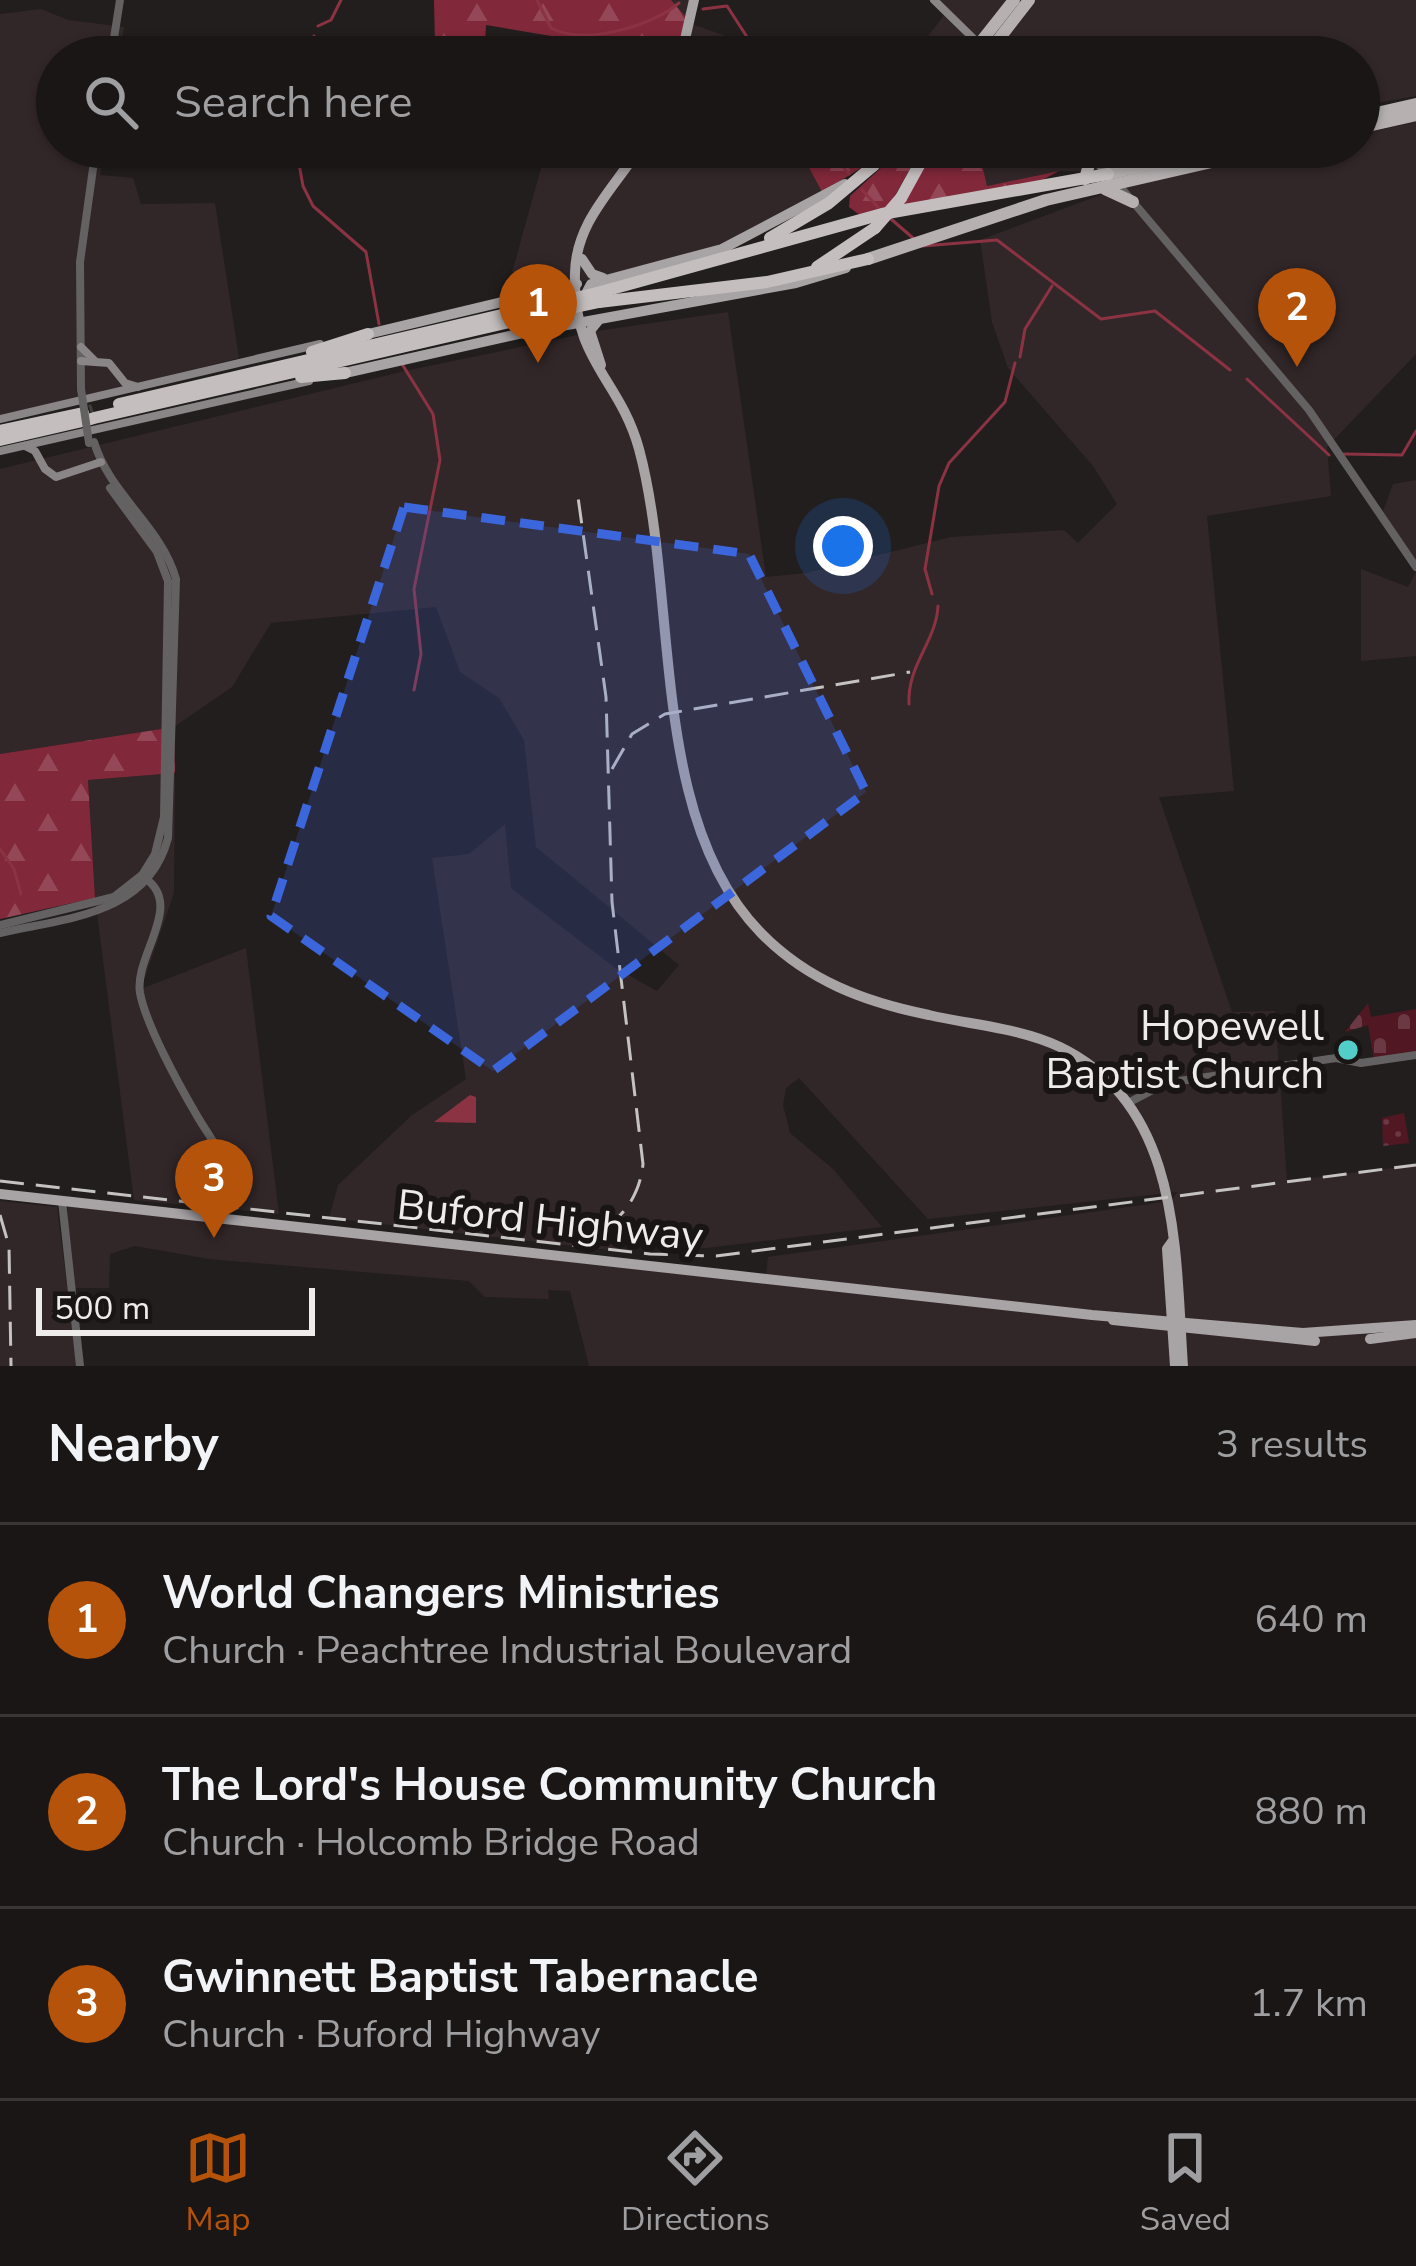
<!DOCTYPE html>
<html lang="en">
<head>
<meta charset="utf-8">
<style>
  body { margin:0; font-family:"Nunito Sans",sans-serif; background:#231f1f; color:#f1f3f6 }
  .scale { position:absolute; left:36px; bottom:30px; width:279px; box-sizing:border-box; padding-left:12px; border:6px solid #eeebeb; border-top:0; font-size:33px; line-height:42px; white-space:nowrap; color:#eeebeb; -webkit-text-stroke:9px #191515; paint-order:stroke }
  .you { position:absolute; left:843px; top:546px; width:42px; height:42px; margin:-30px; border:9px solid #fff; border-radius:50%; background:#1a73e8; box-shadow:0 0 0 18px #1a73e833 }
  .badge { display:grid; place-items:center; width:78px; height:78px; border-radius:50%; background:#b45309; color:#fff; font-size:39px; font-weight:700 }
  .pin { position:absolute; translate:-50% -99px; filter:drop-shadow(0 3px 6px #0008) }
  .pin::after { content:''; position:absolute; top:63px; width:42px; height:36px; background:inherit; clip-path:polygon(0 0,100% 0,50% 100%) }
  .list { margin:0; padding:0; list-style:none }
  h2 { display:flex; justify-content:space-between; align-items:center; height:156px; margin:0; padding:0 48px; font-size:51px }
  h2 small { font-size:39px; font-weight:400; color:#9f9fa1 }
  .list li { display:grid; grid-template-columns:78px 1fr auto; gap:36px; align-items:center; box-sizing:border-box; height:192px; padding:0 48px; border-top:3px solid #383535 }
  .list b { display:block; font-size:45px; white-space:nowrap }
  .list p { margin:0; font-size:39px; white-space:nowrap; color:#9f9fa1 }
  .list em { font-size:39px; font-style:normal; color:#9f9fa1 }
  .icon { flex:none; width:66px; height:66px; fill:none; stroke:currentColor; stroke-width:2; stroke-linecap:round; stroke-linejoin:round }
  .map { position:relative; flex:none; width:1416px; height:1366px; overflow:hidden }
  .search { position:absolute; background:#1a1616; box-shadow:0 3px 9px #0004; left:36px; right:36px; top:36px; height:132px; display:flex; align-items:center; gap:30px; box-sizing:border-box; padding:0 42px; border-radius:66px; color:#9f9fa1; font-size:45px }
  .sheet { height:732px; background:#1a1616 }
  nav { display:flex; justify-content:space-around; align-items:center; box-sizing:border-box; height:168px; border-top:3px solid #383535; background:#1a1616; font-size:33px; color:#9f9fa1 }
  nav a { display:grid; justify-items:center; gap:6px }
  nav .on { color:#b45309 }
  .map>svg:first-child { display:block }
</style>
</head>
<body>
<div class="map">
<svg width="1416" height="1366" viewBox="0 0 1416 1366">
  <defs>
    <pattern id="grass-dots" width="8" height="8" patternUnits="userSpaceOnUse" patternTransform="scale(3)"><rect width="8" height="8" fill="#511723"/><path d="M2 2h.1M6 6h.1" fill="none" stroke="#6a3943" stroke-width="1.8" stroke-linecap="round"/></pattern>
    <pattern id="forest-firs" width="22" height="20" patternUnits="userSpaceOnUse" patternTransform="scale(3)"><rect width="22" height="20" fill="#81283a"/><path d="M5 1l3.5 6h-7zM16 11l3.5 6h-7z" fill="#934757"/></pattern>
    <pattern id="cemetery-stones" width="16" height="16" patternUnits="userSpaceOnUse" patternTransform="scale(3)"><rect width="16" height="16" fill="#511723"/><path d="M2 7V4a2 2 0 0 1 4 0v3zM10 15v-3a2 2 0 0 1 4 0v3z" fill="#6a3943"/></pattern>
  </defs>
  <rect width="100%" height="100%" fill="#221e1e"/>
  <g fill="#322728">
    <polygon points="671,0 697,0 692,24 742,42 750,57 686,57 692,24"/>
    <polygon points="932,0 1416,0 1416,96 1359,106 1359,57 980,57 969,48 961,57 912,57 945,14"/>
    <polygon points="41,9 68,20 124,27 119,57 57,57 57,147 105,147 100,175 133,178 141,204 215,203 239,358 0,417 0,14"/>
    <polygon points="572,38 588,40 677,57 566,57"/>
    <polygon points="1416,122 1416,354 1327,447 1331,496 1207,516 1234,791 1159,797 1232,1012 1275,1011 1287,1181 1416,1165 1416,1366 589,1366 570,1291 548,1290 549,1299 485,1297 469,1281 209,1259 135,1246 110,1254 109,1288 72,1288 65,1245 68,1206 765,1283 768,1257 1171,1201 1177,1192 928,1219 799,1078 786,1088 783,1105 790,1133 833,1169 882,1227 706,1248 621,1244 618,1251 329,1218 338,1185 412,1115 466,1079 432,858 469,854 505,824 511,888 614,967 657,991 679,965 536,847 524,740 499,698 460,672 436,607 271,623 232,687 174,727 0,754 0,469 405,371 597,331 728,312 766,577 806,573 951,537 1064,530 1078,543 1117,504 1093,466 1008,368 992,322 980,240 1111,191 1297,147 1359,147 1359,134"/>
    <polygon points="547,147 798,147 822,192 710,250 504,301"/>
    <polygon points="978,147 1195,147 1094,172 1059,171 987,186"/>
    <polygon points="1416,480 1416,563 1381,517 1393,484"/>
    <polygon points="1361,569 1408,587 1416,572 1416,656 1361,661"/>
    <polygon points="175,773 174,893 141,989 246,948 279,1214 134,1200 95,898 88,780"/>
    <polygon points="0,1201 57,1207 77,1366 0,1366"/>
  </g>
  <polygon fill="url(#grass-dots)" points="1404,1113 1409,1143 1383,1146 1382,1118"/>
  <g fill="url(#forest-firs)">
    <polygon points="434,0 671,0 692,24 677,57 486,25 484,57 464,57 435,42"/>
    <polygon points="798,147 880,147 861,168 822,192"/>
    <polygon points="904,147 922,147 887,210 861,216 849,207 850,196"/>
    <polygon points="935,147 978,147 987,186 1059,171 1035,184 901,208"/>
    <polygon points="174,727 175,773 88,780 95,898 0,919 0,754"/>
  </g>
  <polygon fill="url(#cemetery-stones)" points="1368,1003 1371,1017 1416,1009 1416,1051 1374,1059 1368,1025 1345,1032"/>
  <polygon fill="#8b3243" points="470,1095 476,1097 476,1123 434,1122"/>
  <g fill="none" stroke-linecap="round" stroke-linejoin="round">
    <g stroke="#8b3243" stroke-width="3">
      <path d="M537,0L551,28C585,46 652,26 679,3"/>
      <polyline points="703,9 727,6 760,57"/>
      <polyline points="318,26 331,20 341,0"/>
      <polyline points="306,57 314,36"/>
      <polyline points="958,57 959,42"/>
      <polyline points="296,147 303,186 313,206 366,252 379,324"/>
      <polyline points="826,147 849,174"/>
      <polyline points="862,190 878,207"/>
      <polyline points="891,219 913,238"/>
      <polyline points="923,246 997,240 1101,319 1155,311 1230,370"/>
      <polyline points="1020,357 1025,329 1052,286"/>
      <polyline points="402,364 433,414 440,460 414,589 421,654 414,690"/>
      <polyline points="1247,379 1329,455"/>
      <polyline points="1344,454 1402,455 1416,431"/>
      <polyline points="932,594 925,569 939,486 949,463 1005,402 1015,363"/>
      <path d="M909,704C907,665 936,642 938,606"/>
      <polyline points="0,849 14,869 21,894"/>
    </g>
    <polyline stroke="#413d3d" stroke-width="12" stroke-dasharray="12 6" stroke-linecap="butt" points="90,411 93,410"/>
    <g stroke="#636161" stroke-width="8">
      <polyline points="111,57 120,0"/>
      <polyline points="1117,183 1309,410 1416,567"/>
      <polyline points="81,389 80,262 96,147"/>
      <path d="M146,879C184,906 134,956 140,993C146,1025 179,1085 196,1114C207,1134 222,1149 224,1172"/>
      <polyline points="0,925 114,897 142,875 155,854 164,817 168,581 157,552 110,488"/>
      <path d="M0,933C66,918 148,915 168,838L176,579C161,526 110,495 94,442"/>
      <polyline points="1128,1103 1166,1083 1336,1058 1361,1063 1416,1055"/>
      <polyline points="62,1201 80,1366"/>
    </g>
    <g stroke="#8a8687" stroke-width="8">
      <polyline points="934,0 980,45"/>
      <polyline points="1081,147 1110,176"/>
      <polyline points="81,347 94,360"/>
      <polyline points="81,361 109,363 125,383 138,387"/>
      <polyline points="0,419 320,344"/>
      <polyline points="25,446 35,451 45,469 56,477 101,462"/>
      <polyline points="0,451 309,381"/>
    </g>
    <g stroke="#a8a3a4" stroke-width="10">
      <polyline points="681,57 694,0"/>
      <path d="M640,147C614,189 576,221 575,273C572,362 619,377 639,449C679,597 648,818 761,933C808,981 865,1002 929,1015C972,1025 1020,1028 1060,1047C1182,1106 1175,1252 1183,1366"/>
      <polyline points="582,259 592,274 603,278"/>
      <polyline points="583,299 591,284 722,249 845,184"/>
      <polyline points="598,321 590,331 601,365"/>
      <polyline points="368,334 577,284"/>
      <polyline points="345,373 518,334 796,283 846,268"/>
      <polyline points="0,1194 1092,1315 1303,1333 1416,1325"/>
      <polyline points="1172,1242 1167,1249 1175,1366"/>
      <polyline points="1113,1320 1315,1341"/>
      <polyline points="1370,1339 1416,1333"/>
    </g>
    <g stroke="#b6b0b1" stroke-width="12">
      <polyline points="988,53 1029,0"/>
      <polyline points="969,57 1014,0"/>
      <polyline points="1359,117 1416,104"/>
      <polyline points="1359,128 1416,115"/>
      <polyline points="873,166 893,147"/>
      <polyline points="1108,174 1228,147"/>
      <polyline points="1105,189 1133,202"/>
      <polyline points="868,259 1046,200 1277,147"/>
    </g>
    <g stroke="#c4bebe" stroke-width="12">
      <polyline points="985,57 988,53"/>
      <polyline points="1085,179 1091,157"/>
      <polyline points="901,198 929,147"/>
      <polyline points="770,238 829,203 873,166"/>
      <polyline points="817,267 875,228"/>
      <polyline points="597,293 882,214 1108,174"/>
      <polyline points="599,302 767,282 868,259"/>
      <polyline points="312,352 368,334"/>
      <polyline points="301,377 345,373"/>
      <polyline points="119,404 550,304"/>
      <polyline points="94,418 552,312"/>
      <polyline points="0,431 83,413"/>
      <polyline points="0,440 91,419"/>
    </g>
    <g stroke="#c5c2c2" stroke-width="3" stroke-dasharray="24 12" stroke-linecap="butt">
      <polyline points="612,769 632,734 665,714 910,672"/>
      <polyline points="0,1181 650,1254 716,1256 1416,1165"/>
      <polyline points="0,1215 9,1246 11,1366"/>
      <path d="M572,1239C612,1233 639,1204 643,1164L612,902L606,697L577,490"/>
    </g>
    <polyline stroke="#636161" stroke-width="8" points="81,389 89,443"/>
    <g stroke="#c4bebe" stroke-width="12">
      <polyline points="875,228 901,198"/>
      <polyline points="550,304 597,293"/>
      <polyline points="552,312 599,302"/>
    </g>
  </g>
  <path fill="#3c66db" fill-opacity="0.2" stroke="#3c66db" stroke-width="9" stroke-dasharray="24 15" stroke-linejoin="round" d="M404,507L749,554L866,792L493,1071L271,916Z"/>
  <circle fill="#53cdc9" stroke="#191515" stroke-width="4.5" cx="1348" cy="1050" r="12"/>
  <g text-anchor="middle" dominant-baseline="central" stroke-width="12" stroke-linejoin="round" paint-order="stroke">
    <g font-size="42" fill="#eeebeb" stroke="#191515" text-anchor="end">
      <text x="1324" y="1026">Hopewell<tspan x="1324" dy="48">Baptist Church</tspan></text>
    </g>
    <g font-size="42" fill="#eeebeb" stroke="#191515">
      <text transform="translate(550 1221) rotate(6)">Buford Highway</text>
    </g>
  </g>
</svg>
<div class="scale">500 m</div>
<div class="you"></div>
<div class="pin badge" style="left:538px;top:363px">1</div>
<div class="pin badge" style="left:1297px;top:367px">2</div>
<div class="pin badge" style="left:214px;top:1238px">3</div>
<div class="search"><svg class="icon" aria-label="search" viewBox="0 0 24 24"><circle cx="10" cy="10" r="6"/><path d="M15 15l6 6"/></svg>Search here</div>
</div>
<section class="sheet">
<h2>Nearby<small>3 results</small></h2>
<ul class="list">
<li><span class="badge">1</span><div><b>World Changers Ministries</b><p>Church · Peachtree Industrial Boulevard</p></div><em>640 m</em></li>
<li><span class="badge">2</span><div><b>The Lord's House Community Church</b><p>Church · Holcomb Bridge Road</p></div><em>880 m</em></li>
<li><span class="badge">3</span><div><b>Gwinnett Baptist Tabernacle</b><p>Church · Buford Highway</p></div><em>1.7 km</em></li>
</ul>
</section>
<nav>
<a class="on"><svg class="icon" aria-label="map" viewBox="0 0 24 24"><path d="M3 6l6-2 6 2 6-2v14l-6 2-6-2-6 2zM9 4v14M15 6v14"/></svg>Map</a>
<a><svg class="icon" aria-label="directions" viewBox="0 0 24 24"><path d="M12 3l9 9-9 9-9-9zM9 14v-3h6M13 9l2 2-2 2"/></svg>Directions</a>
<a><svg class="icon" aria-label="saved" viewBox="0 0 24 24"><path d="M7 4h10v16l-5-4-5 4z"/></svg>Saved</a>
</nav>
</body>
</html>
